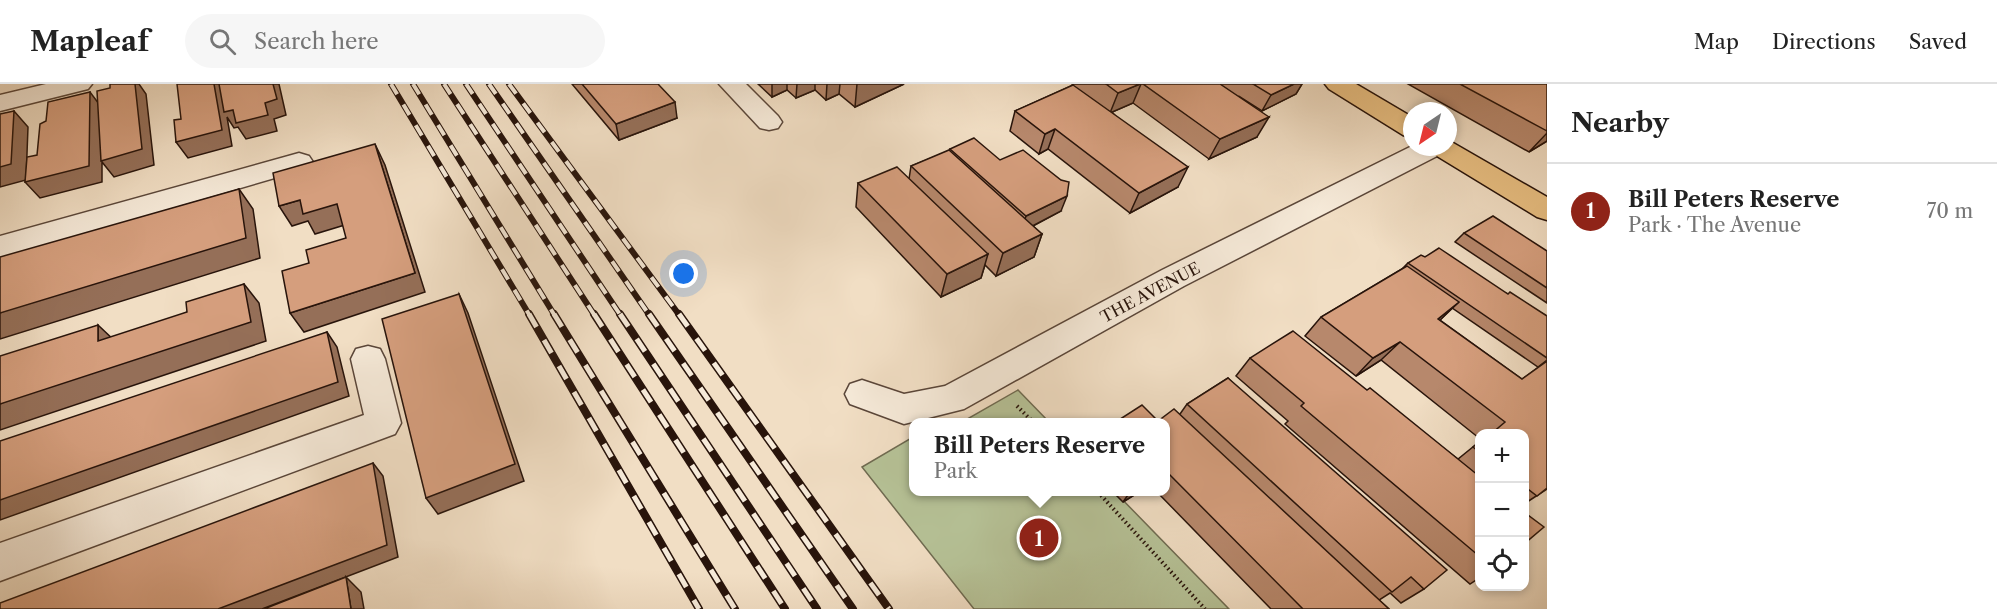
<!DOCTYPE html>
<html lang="en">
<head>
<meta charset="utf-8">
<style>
  body { margin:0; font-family:"Libre Caslon Text",serif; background:#f6f6f6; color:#222 }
  .controls { position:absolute; right:18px; bottom:18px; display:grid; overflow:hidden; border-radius:12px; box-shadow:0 3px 9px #0003 }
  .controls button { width:54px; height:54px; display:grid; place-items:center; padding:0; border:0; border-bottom:2px solid #e0e0e0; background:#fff; color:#222; font:30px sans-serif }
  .compass { position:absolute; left:1403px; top:18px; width:54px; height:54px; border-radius:50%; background:#fff; box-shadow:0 3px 9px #0003; rotate:215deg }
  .you { position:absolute; left:684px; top:190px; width:21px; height:21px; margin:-15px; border:4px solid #fff; border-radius:50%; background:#1a73e8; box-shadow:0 0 0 9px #1a73e833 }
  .badge { display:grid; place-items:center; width:39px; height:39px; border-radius:50%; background:#8f2418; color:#fff; font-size:20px; font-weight:700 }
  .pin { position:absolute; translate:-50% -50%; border:3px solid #fff; box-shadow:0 2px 6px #0006 }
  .popup { position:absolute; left:909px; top:334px; width:261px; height:78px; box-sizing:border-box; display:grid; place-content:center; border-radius:12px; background:#fff; filter:drop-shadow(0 2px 4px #0005); font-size:20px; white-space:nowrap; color:#767676 }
  .popup b { font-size:22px; color:#222 }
  .popup::after { content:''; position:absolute; left:50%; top:100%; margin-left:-12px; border:12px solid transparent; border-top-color:#fff }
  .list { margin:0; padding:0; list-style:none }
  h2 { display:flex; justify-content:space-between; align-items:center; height:78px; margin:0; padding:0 24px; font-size:26px }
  h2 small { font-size:20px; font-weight:400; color:#767676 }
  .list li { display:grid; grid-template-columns:39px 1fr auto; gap:18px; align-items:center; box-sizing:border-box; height:96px; padding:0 24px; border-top:2px solid #e0e0e0 }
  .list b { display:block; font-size:22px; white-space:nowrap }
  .list p { margin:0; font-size:20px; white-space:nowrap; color:#767676 }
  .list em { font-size:20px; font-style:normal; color:#767676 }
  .icon { flex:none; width:33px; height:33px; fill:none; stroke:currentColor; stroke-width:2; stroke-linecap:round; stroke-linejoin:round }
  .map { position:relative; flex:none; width:1547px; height:525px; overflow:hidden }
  header { display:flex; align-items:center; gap:36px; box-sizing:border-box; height:84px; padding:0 30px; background:#fff; border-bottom:2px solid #e0e0e0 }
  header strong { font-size:28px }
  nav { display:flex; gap:33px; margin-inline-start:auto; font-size:21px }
  .search { width:420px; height:54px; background:#f6f6f6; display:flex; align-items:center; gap:15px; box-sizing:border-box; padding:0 21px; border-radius:33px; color:#767676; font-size:22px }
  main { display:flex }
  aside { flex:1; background:#fff }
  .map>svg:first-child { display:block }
</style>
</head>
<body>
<header>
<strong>Mapleaf</strong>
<div class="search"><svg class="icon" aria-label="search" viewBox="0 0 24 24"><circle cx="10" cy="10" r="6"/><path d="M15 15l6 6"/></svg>Search here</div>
<nav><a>Map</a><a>Directions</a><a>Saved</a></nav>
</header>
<main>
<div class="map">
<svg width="1547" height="525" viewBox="0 0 1547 525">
  <rect width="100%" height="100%" fill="#f1dec4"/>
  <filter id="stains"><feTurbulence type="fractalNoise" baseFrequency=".00333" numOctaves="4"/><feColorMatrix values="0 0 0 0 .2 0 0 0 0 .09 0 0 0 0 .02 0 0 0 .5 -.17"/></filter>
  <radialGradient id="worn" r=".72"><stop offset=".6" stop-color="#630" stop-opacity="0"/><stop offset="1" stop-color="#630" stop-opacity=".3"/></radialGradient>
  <g fill="#b6c297" stroke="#6f6b51" stroke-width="1.5">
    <polygon points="1018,306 1049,338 962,338"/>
    <polygon points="913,353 913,408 1115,408 1229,525 974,525 862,383"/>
  </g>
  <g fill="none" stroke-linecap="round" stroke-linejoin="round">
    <g stroke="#5a4639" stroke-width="3">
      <g id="minor">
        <polygon points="46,0 92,0 88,5 0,27 0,11"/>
        <polygon points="719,0 746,0 778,32 782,38 778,44 769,46 760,44"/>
        <polygon points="1412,62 1447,63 1443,69 1184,202 964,325 904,340 850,320 845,310 850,300 862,296 904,310 945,302 1162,186"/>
        <polygon points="299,69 309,72 313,78 309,84 0,174 0,152"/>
        <polygon points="368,262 380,265 385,275 401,339 395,350 0,497 0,459 364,331 351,275 356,265"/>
      </g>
    </g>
    <g stroke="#28140b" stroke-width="3">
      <g id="major">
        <polygon points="1325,0 1356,0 1412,33 1412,54 1403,51 1329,5"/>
        <polygon points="1448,56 1547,113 1547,136 1537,133 1432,69 1428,63 1448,63"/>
      </g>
    </g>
    <g stroke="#28140b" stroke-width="4" stroke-dasharray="1.5 3" stroke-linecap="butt">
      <polyline points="1017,322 1033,338"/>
      <polyline points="1098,408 1205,525"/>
    </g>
    <use href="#minor" fill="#f6ead9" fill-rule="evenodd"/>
    <use href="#major" fill="#e8bf82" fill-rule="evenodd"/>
    <g stroke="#28140b" stroke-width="6">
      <g id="rail-far1">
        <polyline points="391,0 530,232"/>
        <polyline points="413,0 555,232"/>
        <polyline points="444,0 595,232"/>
        <polyline points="466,0 621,232"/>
        <polyline points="489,0 650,232"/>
        <polyline points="509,0 680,232"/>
      </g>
    </g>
    <g stroke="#28140b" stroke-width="8">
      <g id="rail">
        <polyline points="529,230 699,525"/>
        <polyline points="554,230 735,525"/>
        <polyline points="594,230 785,525"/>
        <polyline points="620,230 817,525"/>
        <polyline points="649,230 853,525"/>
        <polyline points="679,230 889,525"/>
      </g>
    </g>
    <use href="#rail-far1" stroke="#f6ead9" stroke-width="4" stroke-dasharray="12" stroke-linecap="butt"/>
    <use href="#rail" stroke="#f6ead9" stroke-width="5" stroke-dasharray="15" stroke-linecap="butt"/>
  </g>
  <g fill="#b7886c" stroke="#28140b" stroke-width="1.5">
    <polygon points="572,0 658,0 677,34 619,56"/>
    <polygon points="758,0 904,0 855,23 839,10 826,16 815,6 796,14 787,6 772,13"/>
    <polygon points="1072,0 1302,0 1296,10 1262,27 1240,13 1257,53 1209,75 1133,19 1112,28 1178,103 1130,129 1048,65 1039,70 1010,47 1015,27 1073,1"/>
    <polygon points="1408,0 1547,0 1547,57 1529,68"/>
    <polygon points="950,65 1061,127 1033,142 1042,150 1034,173 996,192 985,181 981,194 941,213 856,123 858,99 909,95 911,82 949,67"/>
    <polygon points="1464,149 1547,167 1547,219 1455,158"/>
    <polygon points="1425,173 1508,210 1547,232 1547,276 1538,283 1452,224 1440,236 1522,295 1547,277 1547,405 1524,420 1524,350 1479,350 1479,354 1381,276 1356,292 1305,252 1321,233 1402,185 1408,179"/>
    <polygon points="1250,274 1367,306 1458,375 1479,358 1479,494 1470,500 1285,340 1288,337 1236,292"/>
    <polygon points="1228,294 1424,505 1401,519 1390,509 1379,516 1389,525 1271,525 1157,408 1165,408 1165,339 1158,337 1180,330 1187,320"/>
    <polygon points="1113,408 1139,408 1123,418"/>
  </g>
  <g fill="#956f58" stroke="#28140b" stroke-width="1.5">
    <polygon points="135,0 139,0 146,10 154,81 114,93 102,78 102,98 40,114 25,98 90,8 102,24"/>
    <polygon points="214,0 221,0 265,19 273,0 279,0 286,31 274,35 277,47 246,55 238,43 234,44 227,33 232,62 188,74 176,58"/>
    <polygon points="772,0 787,0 787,6 772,13"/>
    <polygon points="797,0 815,0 815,6 796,14"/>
    <polygon points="827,0 840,0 839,10 826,16"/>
    <polygon points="857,0 904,0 855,23"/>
    <polygon points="1140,0 1141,0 1133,19 1110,29 1118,9"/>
    <polygon points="1294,0 1302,0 1296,10 1262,27 1271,11"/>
    <polygon points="675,18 677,34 619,56 616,40"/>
    <polygon points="14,27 28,43 26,96 0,103 0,83"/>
    <polygon points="1269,33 1257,53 1209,75 1220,55"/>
    <polygon points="1055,45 1048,65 1039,70 1045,50"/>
    <polygon points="1547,49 1547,57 1529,68"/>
    <polygon points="375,60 385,81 425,208 304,248 290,229 415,189"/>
    <polygon points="1188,83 1178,103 1130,129 1139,109"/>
    <polygon points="239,105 253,125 260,174 0,255 0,229"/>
    <polygon points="1067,112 1061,127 1021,148 1026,132"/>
    <polygon points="300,116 337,120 348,140 315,150 308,137 292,142 279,122"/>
    <polygon points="1042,150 1034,173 996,192 1003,169"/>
    <polygon points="988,170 981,194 941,213 947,190"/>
    <polygon points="244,200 259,219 266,257 0,346 0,320"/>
    <polygon points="459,210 468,229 524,397 438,430 426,414"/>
    <polygon points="1459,218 1439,237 1438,235"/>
    <polygon points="98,241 118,260 98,257"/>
    <polygon points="327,248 337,263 349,312 0,436 0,416"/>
    <polygon points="1400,258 1381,276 1356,292 1373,274"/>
    <polygon points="373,379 383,392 398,473 262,525 218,525"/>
    <polygon points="1130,408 1139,408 1123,418"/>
    <polygon points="346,493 361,508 364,525 351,525"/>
  </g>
  <g fill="#d59e7d" stroke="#28140b" stroke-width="1.5">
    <polygon points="110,0 135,0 142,65 101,77 97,7 110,4"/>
    <polygon points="177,0 214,0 222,46 176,58 174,36 181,35"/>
    <polygon points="219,0 273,0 277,15 265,19 268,31 236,39 233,26 224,28"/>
    <polygon points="582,0 658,0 675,18 616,40"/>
    <polygon points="1106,0 1140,0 1118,9"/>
    <polygon points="1143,0 1220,0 1269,33 1220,55"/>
    <polygon points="1253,0 1294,0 1271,11"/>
    <polygon points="1460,0 1547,0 1547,47"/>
    <polygon points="1073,1 1188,83 1139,109 1055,45 1045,50 1015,27"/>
    <polygon points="90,8 89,82 25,98 27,73 37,71 40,40 46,37 48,18"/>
    <polygon points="14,27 11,80 0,83 0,30"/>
    <polygon points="974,54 1000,76 1023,66 1061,96 1069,98 1067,112 1026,132 950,65"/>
    <polygon points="375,60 415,189 290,229 282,187 309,179 306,166 346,154 337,120 303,130 300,116 279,122 273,89"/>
    <polygon points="949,66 1042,150 1003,169 911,82"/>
    <polygon points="897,83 988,170 947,190 858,99"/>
    <polygon points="239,105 246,154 0,229 0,173"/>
    <polygon points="1493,132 1547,167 1547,204 1464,149"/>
    <polygon points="1439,164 1508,210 1510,208 1547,232 1547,274 1408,179 1421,171 1425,173"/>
    <polygon points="1407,182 1459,218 1438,235 1522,295 1547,277 1547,404 1537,412 1524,402 1524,350 1491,350 1505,338 1400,258 1373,274 1321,233"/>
    <polygon points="244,200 251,238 0,320 0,272 98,241 98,257 187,228 186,218"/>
    <polygon points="459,210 515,380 426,414 382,235"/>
    <polygon points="1293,247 1367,306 1370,304 1479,392 1479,472 1301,322 1304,319 1250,274"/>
    <polygon points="327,248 338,298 0,416 0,357"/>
    <polygon points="1228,294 1447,486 1424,505 1411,493 1392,508 1187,320"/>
    <polygon points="1142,321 1158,337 1174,325 1389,525 1303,525 1165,386 1165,339 1114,339"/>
    <polygon points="1479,358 1479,368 1473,363"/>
    <polygon points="373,379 387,461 218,525 0,525 0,519"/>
    <polygon points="1524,428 1544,443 1524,460"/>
    <polygon points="346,493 351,525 264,525"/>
  </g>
  <g text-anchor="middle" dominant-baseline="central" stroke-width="6" stroke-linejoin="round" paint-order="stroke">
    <g font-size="16" fill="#28140b" stroke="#f6ead9">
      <text transform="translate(1150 208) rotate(-28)">THE AVENUE</text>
    </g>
  </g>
  <rect width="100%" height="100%" filter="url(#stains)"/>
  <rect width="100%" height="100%" fill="url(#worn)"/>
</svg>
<div class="controls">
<button>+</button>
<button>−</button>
<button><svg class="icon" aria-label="locate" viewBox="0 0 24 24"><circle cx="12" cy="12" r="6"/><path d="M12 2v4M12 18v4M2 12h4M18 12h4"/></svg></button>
</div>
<svg class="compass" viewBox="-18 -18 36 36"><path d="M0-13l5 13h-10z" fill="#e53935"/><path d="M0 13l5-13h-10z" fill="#767676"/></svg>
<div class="you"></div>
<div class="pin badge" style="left:1039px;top:454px">1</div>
<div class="popup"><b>Bill Peters Reserve</b>Park</div>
</div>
<aside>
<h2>Nearby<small></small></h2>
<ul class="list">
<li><span class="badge">1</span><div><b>Bill Peters Reserve</b><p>Park · The Avenue</p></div><em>70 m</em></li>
</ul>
</aside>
</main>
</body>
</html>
